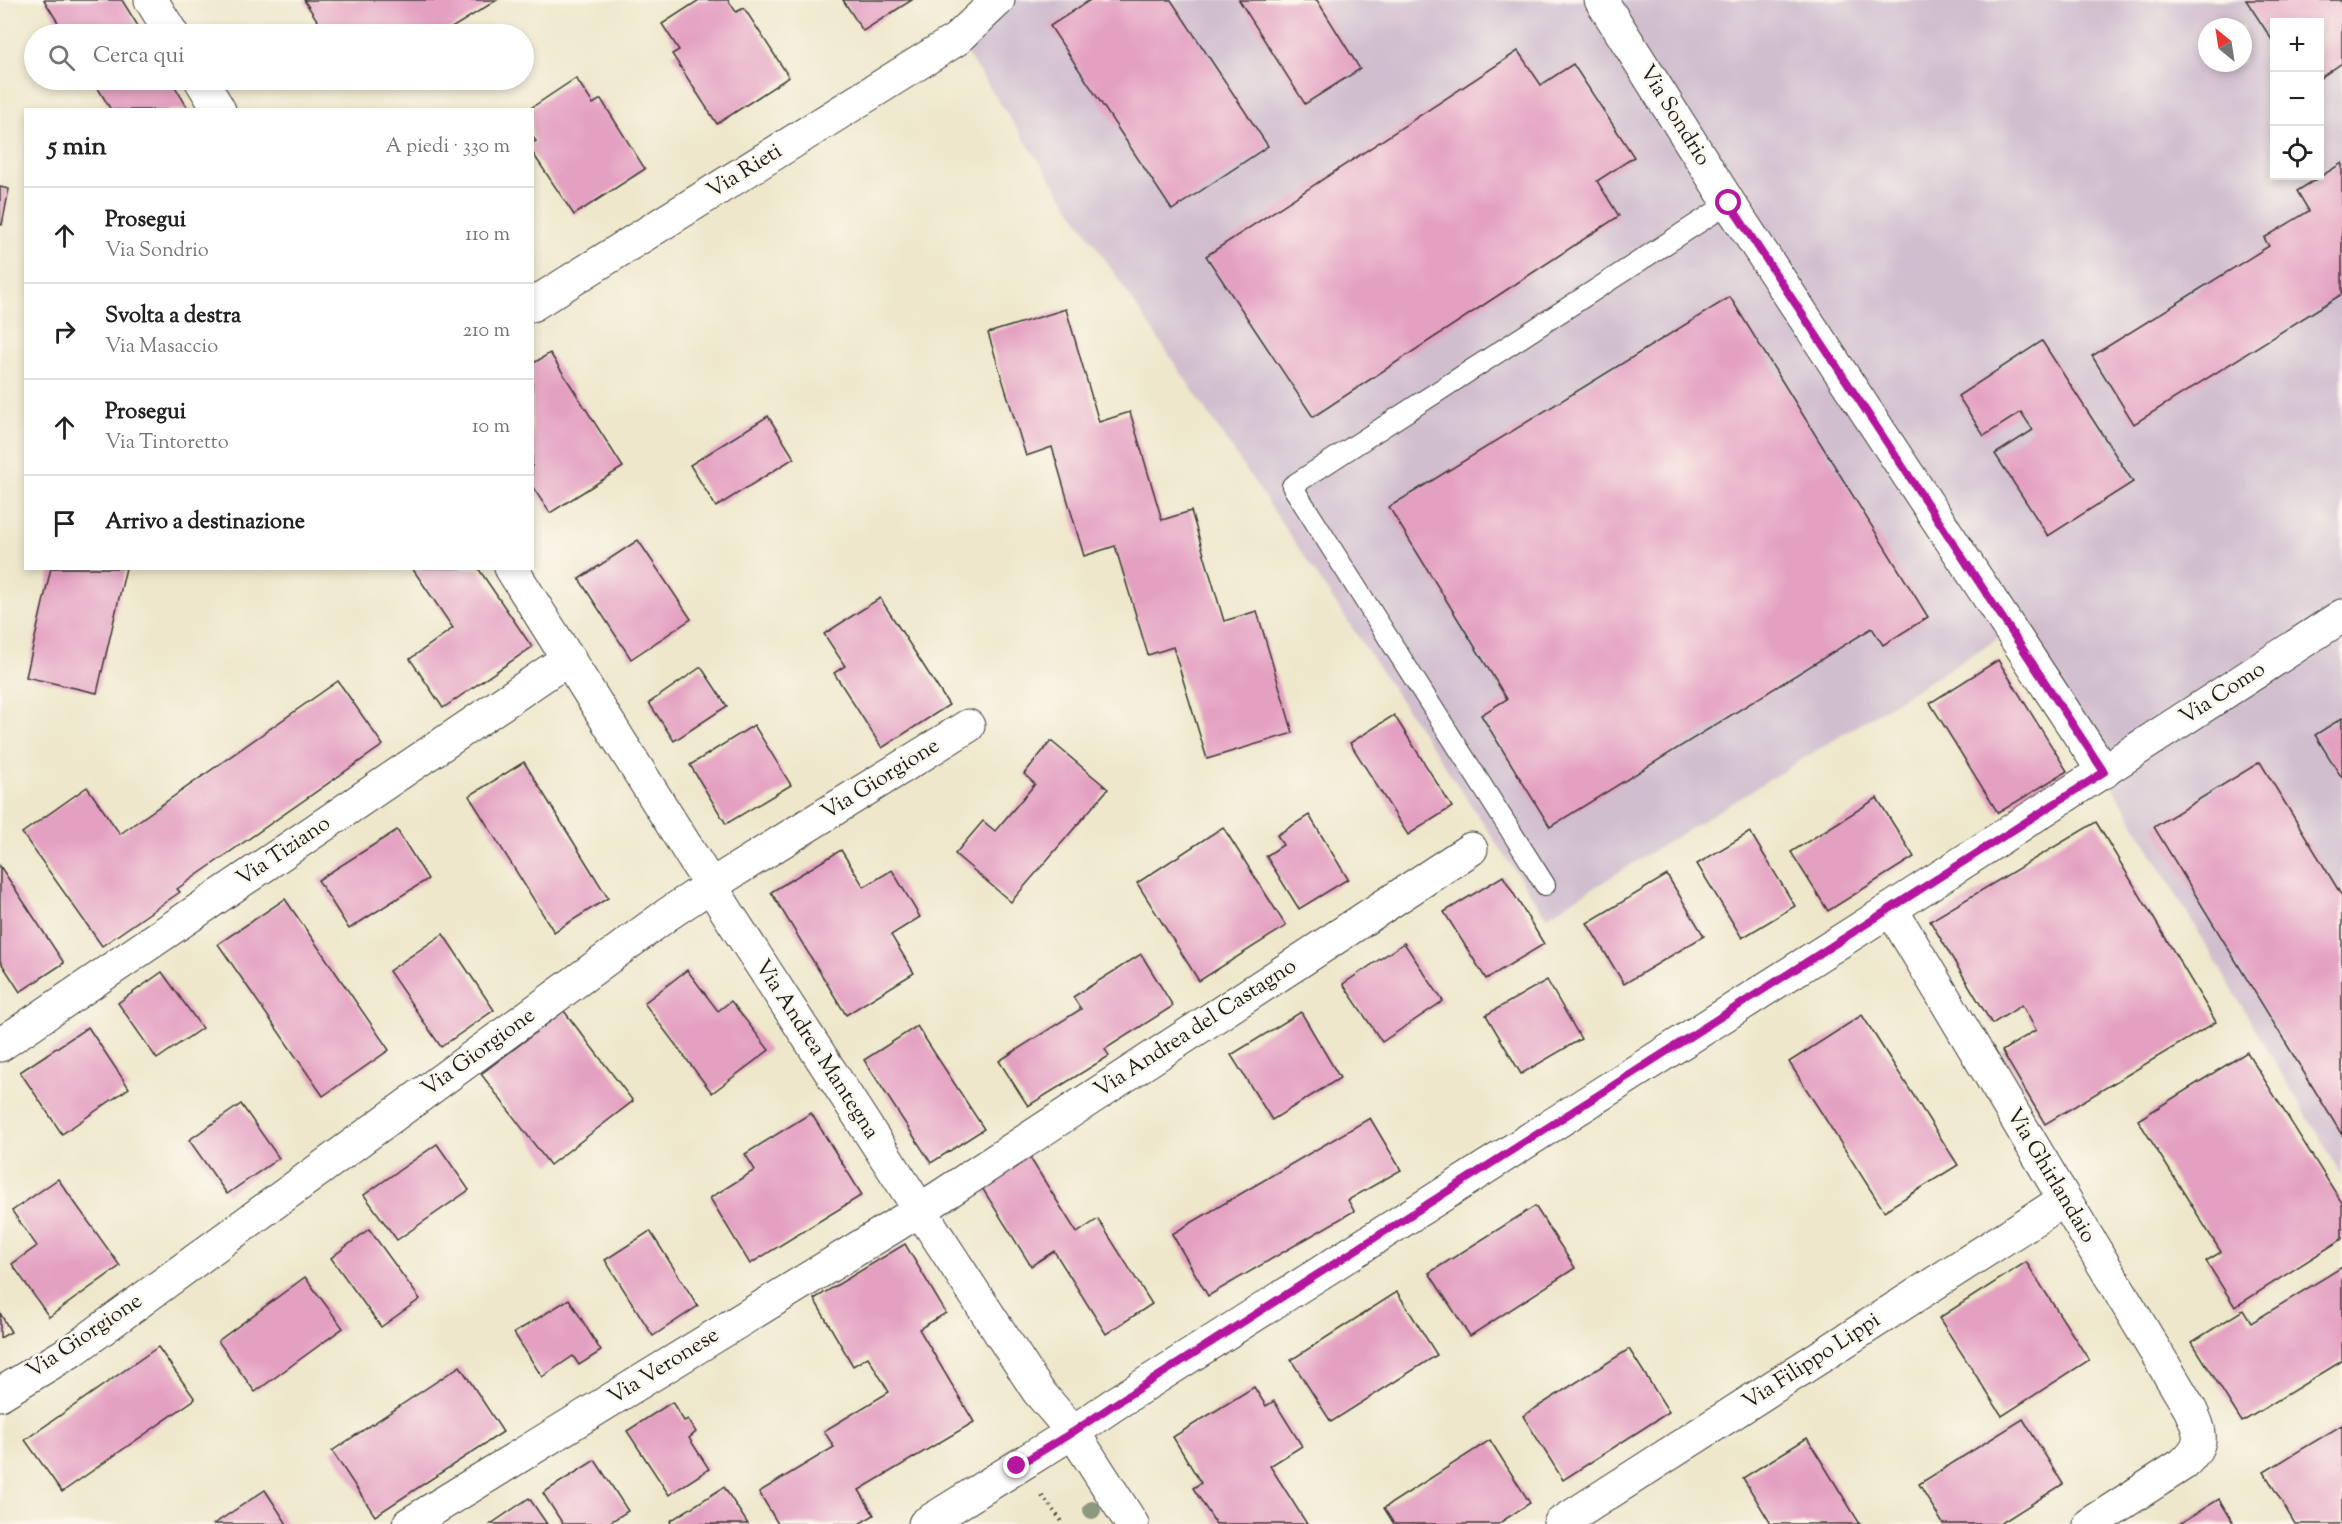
<!DOCTYPE html>
<html lang="it">
<head>
<meta charset="utf-8">
<style>
  body { margin:0; font-family:"Sorts Mill Goudy",serif; background:#f6f6f6; color:#202124 }
  .controls { position:absolute; right:18px; top:18px; display:grid; overflow:hidden; border-radius:0px; box-shadow:0 3px 9px #0003 }
  .controls button { width:54px; height:54px; display:grid; place-items:center; padding:0; border:0; border-bottom:2px solid #e0e0e0; background:#fff; color:#202124; font:30px sans-serif }
  .compass { position:absolute; left:2198px; top:18px; width:54px; height:54px; border-radius:50%; background:#fff; box-shadow:0 3px 9px #0003; rotate:330deg }
  .stop { position:absolute; width:18px; height:18px; margin:-14px; border:4px solid #b5179e; border-radius:50%; background:#fff }
  .stop.end { background:#b5179e; border-color:#fff; box-shadow:0 2px 6px #0008 }
  .list { margin:0; padding:0; list-style:none }
  h2 { display:flex; justify-content:space-between; align-items:center; height:78px; margin:0; padding:0 24px; font-size:26px }
  h2 small { font-size:20px; font-weight:400; color:#757577 }
  .list li { display:grid; grid-template-columns:39px 1fr auto; gap:18px; align-items:center; box-sizing:border-box; height:96px; padding:0 24px; border-top:2px solid #e0e0e0 }
  .list b { display:block; font-size:22px; white-space:nowrap }
  .list p { margin:0; font-size:20px; white-space:nowrap; color:#757577 }
  .list em { font-size:20px; font-style:normal; color:#757577 }
  .icon { flex:none; width:33px; height:33px; fill:none; stroke:currentColor; stroke-width:2; stroke-linecap:round; stroke-linejoin:round }
  .map { position:relative; flex:none; width:2342px; height:1524px; overflow:hidden }
  .search { position:absolute; background:#fff; box-shadow:0 3px 9px #0003; left:24px; top:24px; width:510px; height:66px; display:flex; align-items:center; gap:15px; box-sizing:border-box; padding:0 21px; border-radius:33px; color:#757577; font-size:22px }
  .panel { position:absolute; background:#fff; box-shadow:0 3px 9px #0003; left:24px; top:108px; width:510px; height:462px; border-radius:0px }
  .map>svg:first-child { display:block }
</style>
</head>
<body>
<div class="map">
<svg width="2342" height="1524" viewBox="0 0 2342 1524">
  <rect width="100%" height="100%" fill="#fbf7ec"/>
  <filter id="ink" filterUnits="userSpaceOnUse"><feTurbulence type="fractalNoise" baseFrequency=".0167" numOctaves="2"/><feDisplacementMap in="SourceGraphic" scale="12" xChannelSelector="R" yChannelSelector="G"/><feConvolveMatrix kernelMatrix="1 2 1 2 8 2 1 2 1" color-interpolation-filters="sRGB"/></filter>
  <filter id="wash" filterUnits="userSpaceOnUse"><feTurbulence type="fractalNoise" baseFrequency=".008" numOctaves="4" result="noise"/><feDisplacementMap in="SourceGraphic" scale="24" xChannelSelector="R" yChannelSelector="G"/><feGaussianBlur stdDeviation="1.35" result="paint"/><feColorMatrix in="noise" values="0 0 0 0 0 0 0 0 0 0 0 0 0 0 0 0 0 1.4 0 .05"/><feComposite in="paint" operator="in"/></filter>
  <g filter="url(#wash)">
    <rect width="100%" height="100%" fill="#eee7cb"/>
    <path fill="#d0bdce" fill-rule="evenodd" d="M1000,0H2342V1176L2104,772L2009,632L1546,917L957,39ZM2274,22H2320V176H2274ZM2207,27H2243V63H2207Z"/>
    <g id="blocks">
      <g fill="#e4a0c1">
        <polygon points="44,0 122,0 143,34 65,34"/>
        <polygon points="304,0 497,0 442,34 326,34"/>
        <polygon points="699,0 728,0 736,12 744,8 789,77 717,124 672,54 679,50 662,24"/>
        <polygon points="843,0 912,0 863,31"/>
        <polygon points="1090,0 1171,0 1268,146 1172,210 1050,26"/>
        <polygon points="1239,0 1317,0 1360,69 1305,104"/>
        <polygon points="2246,0 2342,0 2342,63 2320,78 2320,22 2274,22 2274,43"/>
        <polygon points="1518,51 1541,85 1573,64 1634,157 1597,181 1619,216 1313,417 1206,256"/>
        <polygon points="576,78 593,104 601,99 645,169 574,215 532,152 532,143 536,141 532,136 532,110 528,110"/>
        <polygon points="93,80 171,80 189,110 111,110"/>
        <polygon points="2342,163 2342,294 2134,424 2092,356 2269,246 2264,238 2309,211 2297,191"/>
        <polygon points="0,187 9,189 2,225 0,224"/>
        <polygon points="1730,297 1928,617 1883,645 1872,628 1550,827 1481,715 1507,699 1389,507"/>
        <polygon points="1066,309 1099,422 1130,412 1162,520 1191,511 1224,621 1257,611 1293,733 1207,759 1173,647 1148,655 1115,546 1084,556 1052,447 1026,456 988,333"/>
        <polygon points="2042,341 2133,482 2048,536 1995,454 2033,430 2021,412 1984,436 1958,396"/>
        <polygon points="550,353 623,467 550,513 532,486 532,364"/>
        <polygon points="768,416 794,458 716,507 690,465"/>
        <polygon points="638,540 691,619 631,659 579,579"/>
        <polygon points="51,568 126,568 97,693 26,677"/>
        <polygon points="412,568 478,568 532,647 443,708 410,659 453,628"/>
        <polygon points="880,598 949,705 882,748 834,673 845,666 824,634"/>
        <polygon points="1998,660 2067,771 1998,813 1930,703"/>
        <polygon points="701,667 727,706 674,741 649,703"/>
        <polygon points="338,681 383,745 177,889 180,892 102,946 22,833 87,787 120,834"/>
        <polygon points="1394,715 1452,807 1408,835 1350,743"/>
        <polygon points="2342,718 2342,778 2315,735"/>
        <polygon points="754,725 791,785 726,824 690,765"/>
        <polygon points="1051,741 1108,789 1011,902 955,854 983,821 995,831 1035,784 1024,774"/>
        <polygon points="524,762 608,898 554,932 469,796"/>
        <polygon points="2260,762 2342,896 2342,1135 2154,827"/>
        <polygon points="1877,798 1914,857 1828,911 1791,852"/>
        <polygon points="1309,815 1348,879 1299,909 1266,856 1283,845 1277,835"/>
        <polygon points="2096,822 2216,1022 2045,1124 2002,1051 2036,1030 2022,1005 1992,1024 1930,921"/>
        <polygon points="1223,827 1286,926 1199,981 1137,883"/>
        <polygon points="397,830 428,879 349,929 318,880"/>
        <polygon points="1750,832 1795,906 1742,938 1697,864"/>
        <polygon points="841,850 864,887 892,870 920,917 891,935 914,973 846,1015 771,892"/>
        <polygon points="0,866 64,963 20,992 0,961"/>
        <polygon points="1667,875 1704,936 1624,984 1587,923"/>
        <polygon points="1503,876 1544,944 1486,979 1444,912"/>
        <polygon points="285,899 389,1050 323,1096 218,944"/>
        <polygon points="443,934 494,1010 441,1047 389,971"/>
        <polygon points="1404,943 1443,1001 1382,1042 1343,984"/>
        <polygon points="1141,954 1173,1006 1105,1049 1109,1056 1028,1106 999,1061 1081,1009 1073,997"/>
        <polygon points="687,970 718,1011 731,1001 769,1050 712,1093 644,1003"/>
        <polygon points="162,972 202,1028 157,1059 118,1003"/>
        <polygon points="1547,980 1581,1039 1521,1074 1486,1015"/>
        <polygon points="564,1011 633,1101 550,1165 481,1074"/>
        <polygon points="1301,1012 1340,1078 1272,1120 1231,1055"/>
        <polygon points="1862,1015 1958,1165 1884,1211 1789,1062"/>
        <polygon points="917,1026 984,1129 931,1163 864,1060"/>
        <polygon points="88,1027 129,1088 62,1134 20,1072"/>
        <polygon points="2247,1052 2342,1203 2342,1239 2235,1307 2206,1261 2221,1252 2138,1120"/>
        <polygon points="241,1104 279,1158 227,1194 189,1140"/>
        <polygon points="811,1113 862,1195 750,1264 710,1198 755,1170 745,1154"/>
        <polygon points="1370,1118 1401,1170 1348,1200 1354,1211 1208,1296 1172,1234"/>
        <polygon points="437,1144 469,1190 397,1240 364,1195"/>
        <polygon points="1027,1153 1077,1233 1098,1219 1152,1304 1106,1334 1054,1251 1031,1266 979,1183"/>
        <polygon points="58,1179 120,1266 49,1317 12,1264 37,1246 12,1211"/>
        <polygon points="1535,1206 1575,1268 1470,1336 1429,1273"/>
        <polygon points="369,1229 420,1299 381,1327 331,1258"/>
        <polygon points="650,1231 698,1306 653,1336 605,1260"/>
        <polygon points="905,1244 946,1313 919,1329 974,1422 859,1490 874,1515 859,1524 778,1524 759,1492 834,1447 824,1431 889,1392 868,1357 853,1366 814,1299"/>
        <polygon points="2026,1262 2089,1360 2002,1416 1939,1318"/>
        <polygon points="2342,1267 2342,1361 2242,1422 2192,1342 2243,1310 2251,1323"/>
        <polygon points="305,1277 343,1328 255,1392 218,1341"/>
        <polygon points="1397,1292 1437,1355 1331,1422 1291,1360"/>
        <polygon points="569,1299 601,1351 579,1365 573,1356 542,1377 514,1333"/>
        <polygon points="0,1313 11,1332 0,1338"/>
        <polygon points="158,1347 195,1399 62,1492 25,1440"/>
        <polygon points="1629,1349 1669,1412 1563,1480 1523,1416"/>
        <polygon points="460,1366 503,1432 375,1516 332,1451"/>
        <polygon points="1254,1387 1266,1406 1274,1401 1302,1446 1270,1466 1307,1524 1216,1524 1193,1488 1201,1483 1173,1437"/>
        <polygon points="672,1402 684,1421 688,1419 696,1432 689,1438 709,1469 669,1495 627,1431"/>
        <polygon points="2023,1419 2063,1484 2000,1524 1943,1524 1919,1484"/>
        <polygon points="2342,1425 2342,1524 2295,1524 2264,1472"/>
        <polygon points="1807,1438 1860,1524 1771,1524 1743,1478"/>
        <polygon points="1490,1440 1530,1503 1498,1524 1394,1524 1384,1508"/>
        <polygon points="595,1460 628,1511 607,1524 563,1524 543,1493"/>
        <polygon points="724,1487 748,1524 671,1524 670,1521"/>
        <polygon points="265,1490 287,1524 214,1524"/>
        <polygon points="529,1498 547,1524 491,1524"/>
        <polygon points="2219,1499 2234,1524 2179,1524"/>
      </g>
    </g>
  </g>
  <g filter="url(#ink)">
    <use href="#blocks" fill-opacity="0" stroke="#3c3a36" stroke-width="1.5"/>
    <g fill="none" stroke-linecap="round" stroke-linejoin="round">
      <g stroke="#3c3a36" stroke-width="22">
        <polyline id="lane" points="1545,885 1292,486 1729,203"/>
      </g>
      <g stroke="#3c3a36" stroke-width="35">
        <g id="street">
          <polyline points="151,0 172,34"/>
          <polyline points="1601,0 1729,203 2104,772"/>
          <polyline points="201,80 219,110"/>
          <polyline points="532,305 957,39 998,0"/>
          <polyline points="511,568 731,918 920,1210 1038,1391 1073,1432 1132,1524"/>
          <path d="M1891,909L2190,1409C2202,1434 2205,1444 2183,1464L2090,1524"/>
          <polyline points="0,1045 569,658"/>
          <polyline points="0,1394 76,1348 668,914 710,886 968,726"/>
          <polyline points="409,1524 920,1210 1471,849"/>
          <polyline points="925,1524 1073,1432 1113,1405 1891,909 2342,616"/>
          <polyline points="1560,1524 2064,1200"/>
        </g>
      </g>
      <polyline stroke="#3c3a36" stroke-width="4" stroke-dasharray="1.5 4.5" stroke-linecap="butt" points="1042,1496 1064,1524"/>
      <use href="#lane" stroke="#fff" stroke-width="20"/>
      <use href="#street" stroke="#fff" stroke-width="33"/>
    </g>
    <circle fill="#8d9881" cx="1092" cy="1510" r="9"/>
  </g>
  <g fill="none" stroke-linecap="round" stroke-linejoin="round" filter="url(#ink)">
    <polyline stroke="#b5179e" stroke-width="8" points="1017,1466 1073,1432 1113,1405 2104,772 1729,203"/>
  </g>
  <g text-anchor="middle" dominant-baseline="central" stroke-width="5" stroke-linejoin="round" paint-order="stroke">
    <g font-size="22" fill="#1c1c1c" stroke="#fbf7ec">
      <text transform="translate(1674 116) rotate(58)">Via Sondrio</text>
      <text transform="translate(745 172) rotate(-32)">Via Rieti</text>
      <text transform="translate(2223 694) rotate(-33)">Via Como</text>
      <text transform="translate(881 780) rotate(-32)">Via Giorgione</text>
      <text transform="translate(284 852) rotate(-34)">Via Tiziano</text>
      <text transform="translate(1196 1029) rotate(-33)">Via Andrea del Castagno</text>
      <text transform="translate(816 1050) rotate(57)">Via Andrea Mantegna</text>
      <text transform="translate(479 1053) rotate(-36)">Via Giorgione</text>
      <text transform="translate(2050 1176) rotate(59)">Via Ghirlandaio</text>
      <text transform="translate(85 1337) rotate(-34)">Via Giorgione</text>
      <text transform="translate(1812 1362) rotate(-33)">Via Filippo Lippi</text>
      <text transform="translate(664 1367) rotate(-32)">Via Veronese</text>
    </g>
  </g>
</svg>
<div class="controls">
<button>+</button>
<button>−</button>
<button><svg class="icon" aria-label="locate" viewBox="0 0 24 24"><circle cx="12" cy="12" r="6"/><path d="M12 2v4M12 18v4M2 12h4M18 12h4"/></svg></button>
</div>
<svg class="compass" viewBox="-18 -18 36 36"><path d="M0-13l5 13h-10z" fill="#e53935"/><path d="M0 13l5-13h-10z" fill="#757577"/></svg>
<div class="stop" style="left:1729px;top:203px"></div>
<div class="stop end" style="left:1017px;top:1466px"></div>
<div class="search"><svg class="icon" aria-label="search" viewBox="0 0 24 24"><circle cx="10" cy="10" r="6"/><path d="M15 15l6 6"/></svg>Cerca qui</div>
<section class="panel">
<h2>5 min<small>A piedi · 330 m</small></h2>
<ul class="list">
<li><svg class="icon" aria-label="ahead" viewBox="0 0 24 24"><path d="M12 20V5M6 11l6-6 6 6"/></svg><div><b>Prosegui</b><p>Via Sondrio</p></div><em>110 m</em></li>
<li><svg class="icon" aria-label="right" viewBox="0 0 24 24"><path d="M7 20v-9h11M14 6l5 5-5 5"/></svg><div><b>Svolta a destra</b><p>Via Masaccio</p></div><em>210 m</em></li>
<li><svg class="icon" aria-label="ahead" viewBox="0 0 24 24"><path d="M12 20V5M6 11l6-6 6 6"/></svg><div><b>Prosegui</b><p>Via Tintoretto</p></div><em>10 m</em></li>
<li><svg class="icon" aria-label="arrive" viewBox="0 0 24 24"><path d="M6 21V4h12l-3 4 3 4H6"/></svg><div><b>Arrivo a destinazione</b></div></li>
</ul>
</section>
</div>
</body>
</html>
